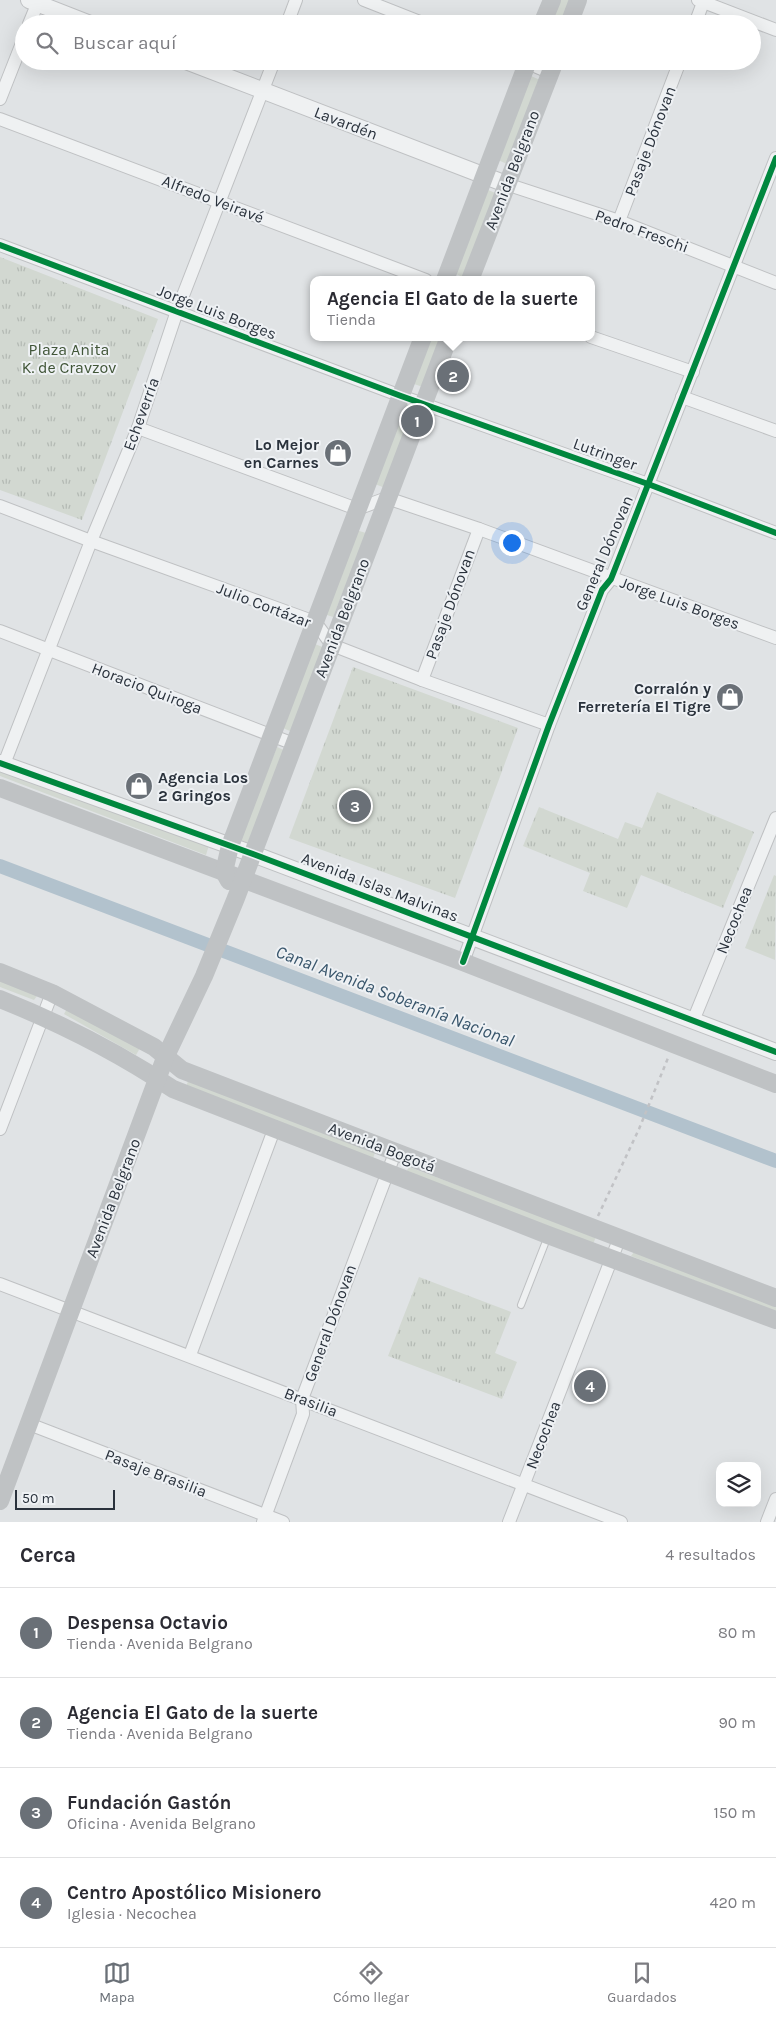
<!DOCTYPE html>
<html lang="es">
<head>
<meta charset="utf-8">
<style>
  body { margin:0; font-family:Karla,sans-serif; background:#f2f2f3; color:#2b2b33 }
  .controls { position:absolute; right:15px; bottom:15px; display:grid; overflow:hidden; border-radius:10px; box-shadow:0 5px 20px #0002 }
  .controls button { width:45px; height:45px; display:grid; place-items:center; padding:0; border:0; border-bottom:1px solid #e1e1e2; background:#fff; color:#2b2b33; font:25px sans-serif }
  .scale { position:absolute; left:15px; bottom:12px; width:100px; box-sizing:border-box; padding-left:5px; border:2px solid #2a323c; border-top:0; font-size:14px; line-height:18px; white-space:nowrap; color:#2a323c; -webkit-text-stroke:4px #eef1f4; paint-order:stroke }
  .you { position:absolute; left:511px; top:542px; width:18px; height:18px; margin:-12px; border:4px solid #fff; border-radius:50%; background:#1a73e8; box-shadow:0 0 0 8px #1a73e833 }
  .badge { display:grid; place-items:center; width:32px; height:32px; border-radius:50%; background:#6a7077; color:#fff; font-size:16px; font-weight:700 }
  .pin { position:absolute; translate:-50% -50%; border:2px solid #fff; box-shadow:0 1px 5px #0006 }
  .popup { position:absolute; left:310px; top:276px; width:285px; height:65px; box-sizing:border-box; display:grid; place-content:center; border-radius:10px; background:#fff; filter:drop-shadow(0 1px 4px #0005); font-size:16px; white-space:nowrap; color:#7c7c81 }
  .popup b { font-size:19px; color:#2b2b33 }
  .popup::after { content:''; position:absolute; left:50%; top:100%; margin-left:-10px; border:10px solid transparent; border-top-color:#fff }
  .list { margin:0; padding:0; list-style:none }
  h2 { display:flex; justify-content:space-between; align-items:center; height:65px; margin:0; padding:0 20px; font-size:21px }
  h2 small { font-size:16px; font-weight:400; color:#7c7c81 }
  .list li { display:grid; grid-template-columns:32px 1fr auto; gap:15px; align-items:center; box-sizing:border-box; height:90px; padding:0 20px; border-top:1px solid #e1e1e2 }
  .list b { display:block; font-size:19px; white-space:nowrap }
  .list p { margin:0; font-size:16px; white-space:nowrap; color:#7c7c81 }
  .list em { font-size:16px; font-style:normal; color:#7c7c81 }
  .icon { flex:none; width:28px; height:28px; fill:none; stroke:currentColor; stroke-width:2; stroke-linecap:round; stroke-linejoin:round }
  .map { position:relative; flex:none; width:776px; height:1522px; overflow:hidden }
  .search { position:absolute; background:#fff; box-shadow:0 5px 20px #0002; left:15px; right:15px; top:15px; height:55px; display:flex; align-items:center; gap:12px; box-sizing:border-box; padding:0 18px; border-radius:28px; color:#7c7c81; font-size:19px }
  .sheet { height:425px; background:#fff }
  nav { display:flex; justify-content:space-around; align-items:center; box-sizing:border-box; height:70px; border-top:1px solid #e1e1e2; background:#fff; font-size:14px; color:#7c7c81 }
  nav a { display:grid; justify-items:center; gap:2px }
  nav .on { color:#6a7077 }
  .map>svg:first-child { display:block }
</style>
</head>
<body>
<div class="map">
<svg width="776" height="1522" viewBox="0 0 776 1522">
  <defs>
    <pattern id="park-tufts" width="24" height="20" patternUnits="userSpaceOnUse" patternTransform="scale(1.25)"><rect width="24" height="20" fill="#d2d8d1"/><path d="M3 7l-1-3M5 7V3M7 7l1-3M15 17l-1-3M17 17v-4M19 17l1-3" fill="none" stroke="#b4bab4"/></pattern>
  </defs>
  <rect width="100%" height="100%" fill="#e0e3e5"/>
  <g fill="#d2d8d1">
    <polygon points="560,0 570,0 561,24 550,24"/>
    <polygon points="531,76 540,80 507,164 498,160"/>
    <polygon points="488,190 498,194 465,278 456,274"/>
    <polygon points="432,337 443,337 423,387 414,384"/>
    <polygon points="406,405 415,409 385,488 375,484"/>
    <polygon points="356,530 366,533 333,617 324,614"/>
    <polygon points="315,644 325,648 292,732 283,728"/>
    <polygon points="277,747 286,751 250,844 240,840"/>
    <polygon points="0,771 209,845 206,855 0,776"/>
    <polygon points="0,978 39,993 34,1000 0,987"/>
    <polygon points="68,1007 140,1048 136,1055 64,1014"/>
    <polygon points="189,1078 375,1152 373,1159 186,1087"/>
    <polygon points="409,1167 596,1237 593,1244 406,1172"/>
    <polygon points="634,1252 776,1306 776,1312 631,1256"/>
  </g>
  <g fill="url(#park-tufts)">
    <polygon points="0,257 158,319 82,520 0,490"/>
    <polygon points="353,667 518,728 455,898 289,838"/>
    <polygon points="657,792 754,832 723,908 641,875 627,908 583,891 590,873 523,846 539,807 618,839 625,822 642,828"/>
    <polygon points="774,875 776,876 775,960 745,948"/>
    <polygon points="419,1277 511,1312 495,1353 517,1362 502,1399 388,1356"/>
  </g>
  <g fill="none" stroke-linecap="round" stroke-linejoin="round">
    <polyline stroke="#b2c2cd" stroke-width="14" points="0,866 776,1161"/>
    <g stroke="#bfc1c3" stroke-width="8">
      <polyline id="service" points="521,1305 548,1236"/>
    </g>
    <g stroke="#bfc1c3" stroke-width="14">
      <g id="minor">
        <polyline points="364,0 425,24"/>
        <polyline points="698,0 776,30"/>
        <polyline points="29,24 39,0"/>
        <polyline points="287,24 296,0"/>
        <polyline points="695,24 704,0"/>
        <polyline points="523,61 551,73"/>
        <polyline points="0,99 24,38"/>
        <polyline points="0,119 426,280"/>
        <polyline points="506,184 619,221 776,283"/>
        <polyline points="619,221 680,61"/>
        <polyline points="0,245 401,396 648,484 776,533"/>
        <polyline points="591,337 693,372"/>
        <polyline points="682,397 776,431"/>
        <polyline points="138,428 357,509 387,498 479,529 776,638"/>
        <polyline points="0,506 91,541 315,622 332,645 422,680 549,725"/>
        <polyline points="0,631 294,744"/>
        <polyline points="422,680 479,529"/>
        <polyline points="4,764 91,541 138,428 177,311 274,61"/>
        <polyline points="463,962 549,725 602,590 611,579 776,158"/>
        <polyline points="693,1021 776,818"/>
        <polyline points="0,1129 52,993"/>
        <polyline points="0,1284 621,1522"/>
        <polyline points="190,1355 275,1127"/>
        <polyline points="29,1424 283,1522"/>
        <polyline points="263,1522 303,1414 302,1399 395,1153"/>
        <polyline points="509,1522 620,1237"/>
        <polyline points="767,1522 776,1499"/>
      </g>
    </g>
    <g stroke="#bfc1c3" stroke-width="18">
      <g id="tertiary">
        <polyline points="29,0 90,24"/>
        <polyline points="186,61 506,184"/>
        <polyline points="0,763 253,854 776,1052"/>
      </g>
    </g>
    <polyline stroke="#c1c2c5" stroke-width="2.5" stroke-dasharray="4 4" stroke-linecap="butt" points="598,1216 639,1129 668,1058"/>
    <use href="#service" stroke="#eff1f2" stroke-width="6"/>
    <use href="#minor" stroke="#eff1f2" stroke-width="12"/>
    <use href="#tertiary" stroke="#eff1f2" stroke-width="16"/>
    <g stroke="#bfc2c4" stroke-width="18">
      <polyline points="542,24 552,0"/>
      <polyline points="569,24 578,0"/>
      <polyline points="445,280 528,61"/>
      <polyline points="470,280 555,61"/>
      <polyline points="0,788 463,962 776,1084"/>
      <polyline points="229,881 224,872 230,846 423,337"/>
      <polyline points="0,972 52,993 154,1047 182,1070 776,1298"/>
      <path d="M0,999C60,1023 119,1053 173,1089L548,1235L776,1320"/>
      <polyline points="0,1501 165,1058 204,976 236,898 449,337"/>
    </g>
    <g stroke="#eef1f4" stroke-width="9">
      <g id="cycleway">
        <polyline points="0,245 401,396 648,484 776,533"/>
        <polyline points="0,763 253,854 776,1052"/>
        <polyline points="463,962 549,725 602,590 611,579 776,158"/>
      </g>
    </g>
    <use href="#cycleway" stroke="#00873e" stroke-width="6"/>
  </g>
  <defs>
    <g id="shop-disc" transform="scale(1.4375)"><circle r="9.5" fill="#6a7077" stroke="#eef1f4"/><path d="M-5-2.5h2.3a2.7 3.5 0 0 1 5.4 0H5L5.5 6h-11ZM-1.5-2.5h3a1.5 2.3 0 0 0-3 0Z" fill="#fff"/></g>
  </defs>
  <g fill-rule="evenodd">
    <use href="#shop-disc" x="338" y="453"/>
    <use href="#shop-disc" x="730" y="697"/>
    <use href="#shop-disc" x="139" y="786"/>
  </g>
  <g text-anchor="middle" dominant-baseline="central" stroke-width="4" stroke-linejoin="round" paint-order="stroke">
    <g font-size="16" fill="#2a323c" stroke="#eef1f4">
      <text transform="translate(346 123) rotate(21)">Lavardén</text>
      <text transform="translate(650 141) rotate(-69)">Pasaje Dónovan</text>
      <text transform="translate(512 170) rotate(-69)">Avenida Belgrano</text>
      <text transform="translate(213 199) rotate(21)">Alfredo Veiravé</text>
      <text transform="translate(642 231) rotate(20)">Pedro Freschi</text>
      <text transform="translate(217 312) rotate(21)">Jorge Luis Borges</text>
      <text transform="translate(141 414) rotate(-70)">Echeverría</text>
      <text transform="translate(605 454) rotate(20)">Lutringer</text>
      <text transform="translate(604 553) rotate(-67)">General Dónovan</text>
      <text transform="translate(680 603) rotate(20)">Jorge Luis Borges</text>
      <text transform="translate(450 604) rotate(-70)">Pasaje Dónovan</text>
      <text transform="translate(264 605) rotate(21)">Julio Cortázar</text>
      <text transform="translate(342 618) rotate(-69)">Avenida Belgrano</text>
      <text transform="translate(147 688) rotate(21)">Horacio Quiroga</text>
      <text transform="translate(380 887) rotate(21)">Avenida Islas Malvinas</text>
      <text transform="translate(734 920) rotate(-68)">Necochea</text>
      <text transform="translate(382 1147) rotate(21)">Avenida Bogotá</text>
      <text transform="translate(113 1198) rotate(-69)">Avenida Belgrano</text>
      <text transform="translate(330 1323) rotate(-70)">General Dónovan</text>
      <text transform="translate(311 1402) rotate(21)">Brasilia</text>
      <text transform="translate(543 1435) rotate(-69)">Necochea</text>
      <text transform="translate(156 1473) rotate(21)">Pasaje Brasilia</text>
    </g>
    <g font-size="16" fill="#415638" stroke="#eef1f4">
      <text x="69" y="349">Plaza Anita<tspan x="69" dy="18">K. de Cravzov</tspan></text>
    </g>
    <g font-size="16" font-weight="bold" fill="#2a323c" stroke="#eef1f4" text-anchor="end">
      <text x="319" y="444">Lo Mejor<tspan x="319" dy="18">en Carnes</tspan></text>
      <text x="711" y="688">Corralón y<tspan x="711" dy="18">Ferretería El Tigre</tspan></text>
      <text x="158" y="777" text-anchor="start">Agencia Los<tspan x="158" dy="18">2 Gringos</tspan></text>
    </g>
    <g font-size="18" font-style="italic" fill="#38556b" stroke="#eef1f4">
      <text transform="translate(395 996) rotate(21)">Canal Avenida Soberanía Nacional</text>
    </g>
  </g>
</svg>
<div class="controls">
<button><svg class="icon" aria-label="layers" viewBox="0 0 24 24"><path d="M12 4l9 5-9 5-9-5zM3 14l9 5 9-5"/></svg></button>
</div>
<div class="scale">50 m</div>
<div class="you"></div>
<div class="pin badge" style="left:417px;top:421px">1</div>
<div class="pin badge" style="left:453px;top:376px">2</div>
<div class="popup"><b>Agencia El Gato de la suerte</b>Tienda</div>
<div class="pin badge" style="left:355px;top:806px">3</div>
<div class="pin badge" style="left:590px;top:1386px">4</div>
<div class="search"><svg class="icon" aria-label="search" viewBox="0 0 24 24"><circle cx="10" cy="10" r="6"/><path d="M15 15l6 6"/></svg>Buscar aquí</div>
</div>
<section class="sheet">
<h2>Cerca<small>4 resultados</small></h2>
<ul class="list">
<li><span class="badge">1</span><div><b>Despensa Octavio</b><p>Tienda · Avenida Belgrano</p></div><em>80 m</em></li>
<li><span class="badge">2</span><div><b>Agencia El Gato de la suerte</b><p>Tienda · Avenida Belgrano</p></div><em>90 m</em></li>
<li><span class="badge">3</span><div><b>Fundación Gastón</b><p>Oficina · Avenida Belgrano</p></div><em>150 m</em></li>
<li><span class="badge">4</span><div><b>Centro Apostólico Misionero</b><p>Iglesia · Necochea</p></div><em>420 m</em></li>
</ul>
</section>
<nav>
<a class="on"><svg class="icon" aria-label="map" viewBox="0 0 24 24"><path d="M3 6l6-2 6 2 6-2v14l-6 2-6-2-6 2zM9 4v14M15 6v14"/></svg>Mapa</a>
<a><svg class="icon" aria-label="directions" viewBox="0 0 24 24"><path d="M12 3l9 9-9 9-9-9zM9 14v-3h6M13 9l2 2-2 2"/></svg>Cómo llegar</a>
<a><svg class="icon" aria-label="saved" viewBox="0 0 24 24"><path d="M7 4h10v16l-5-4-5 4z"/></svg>Guardados</a>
</nav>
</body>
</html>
